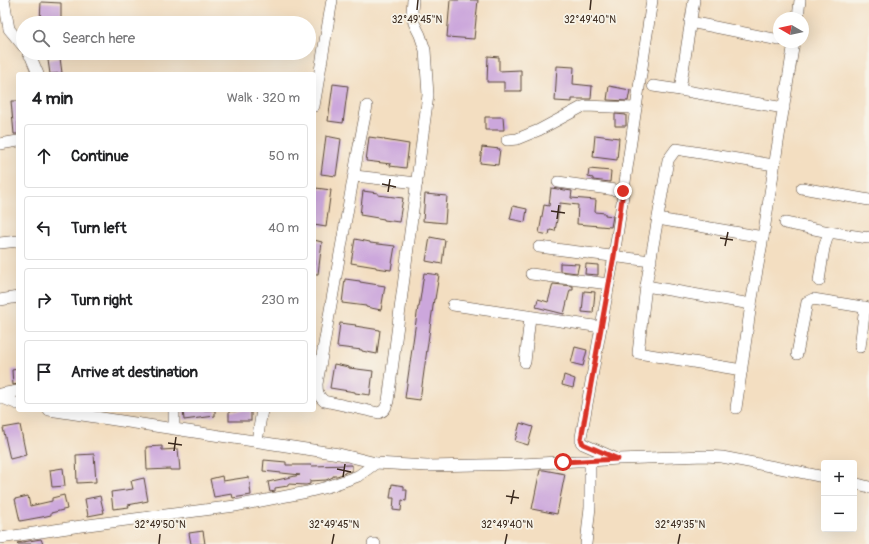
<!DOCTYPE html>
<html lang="en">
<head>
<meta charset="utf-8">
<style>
  body { margin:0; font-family:Pangolin,sans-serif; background:#f2f2f2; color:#202124 }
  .controls { position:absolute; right:12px; bottom:12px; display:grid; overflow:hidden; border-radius:4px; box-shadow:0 4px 16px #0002 }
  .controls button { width:36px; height:36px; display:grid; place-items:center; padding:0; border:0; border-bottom:1px solid #e0e0e0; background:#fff; color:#202124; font:20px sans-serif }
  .compass { position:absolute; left:773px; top:12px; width:36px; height:36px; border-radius:50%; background:#fff; box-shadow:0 4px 16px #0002; rotate:279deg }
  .stop { position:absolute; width:12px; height:12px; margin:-9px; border:3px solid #d93025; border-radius:50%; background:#fff }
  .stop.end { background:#d93025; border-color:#fff; box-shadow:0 1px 4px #0008 }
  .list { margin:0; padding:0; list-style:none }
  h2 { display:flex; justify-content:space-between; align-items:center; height:52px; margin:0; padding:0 16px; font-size:17px }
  h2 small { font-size:13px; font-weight:400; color:#757577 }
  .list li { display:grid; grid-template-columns:26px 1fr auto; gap:12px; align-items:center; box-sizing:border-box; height:64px; margin:0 8px 8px; padding:0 8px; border:1px solid #e0e0e0; border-radius:4px }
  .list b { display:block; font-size:15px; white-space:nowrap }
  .list em { font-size:13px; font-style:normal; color:#757577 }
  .icon { flex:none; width:22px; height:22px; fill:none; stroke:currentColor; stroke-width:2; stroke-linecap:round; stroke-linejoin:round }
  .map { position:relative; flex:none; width:869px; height:544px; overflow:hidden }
  .search { position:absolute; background:#fff; box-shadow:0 4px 16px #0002; left:16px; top:16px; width:300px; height:44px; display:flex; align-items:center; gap:10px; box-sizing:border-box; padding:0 14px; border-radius:22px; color:#757577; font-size:15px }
  .panel { position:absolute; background:#fff; box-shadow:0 4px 16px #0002; left:16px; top:72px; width:300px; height:340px; border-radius:4px }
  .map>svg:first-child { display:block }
</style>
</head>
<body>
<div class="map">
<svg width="869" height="544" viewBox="0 0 869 544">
  <rect width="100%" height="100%" fill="#f7f3e8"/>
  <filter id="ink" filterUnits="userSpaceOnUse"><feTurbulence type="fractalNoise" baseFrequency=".025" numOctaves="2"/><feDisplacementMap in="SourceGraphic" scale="8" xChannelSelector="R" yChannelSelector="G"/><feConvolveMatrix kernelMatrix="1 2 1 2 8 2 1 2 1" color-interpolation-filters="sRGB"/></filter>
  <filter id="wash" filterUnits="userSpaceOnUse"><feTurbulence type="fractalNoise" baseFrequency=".012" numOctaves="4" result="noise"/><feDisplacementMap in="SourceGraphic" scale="16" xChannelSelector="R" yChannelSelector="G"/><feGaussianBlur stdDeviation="0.9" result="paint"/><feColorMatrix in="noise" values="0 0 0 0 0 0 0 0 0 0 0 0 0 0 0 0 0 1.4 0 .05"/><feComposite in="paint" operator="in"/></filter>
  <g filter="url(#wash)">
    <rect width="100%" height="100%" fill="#f3dec1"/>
    <g id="blocks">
      <g fill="#cca7dc">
        <polygon points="450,0 478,0 474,39 447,37"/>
        <polygon points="41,2 61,3 61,21 40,21"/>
        <polygon points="488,56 499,57 499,71 521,70 521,91 504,91 504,82 487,82"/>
        <polygon points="60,58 62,73 50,74 48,60"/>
        <polygon points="557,66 574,67 573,84 592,86 591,99 572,99 572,102 555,101"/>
        <polygon points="333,84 348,86 343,123 328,121"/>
        <polygon points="609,86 630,90 628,101 607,100"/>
        <polygon points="11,101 18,101 18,134 14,134"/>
        <polygon points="615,114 626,115 626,126 615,126"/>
        <polygon points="485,117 503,117 504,130 485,130"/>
        <polygon points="595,135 619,138 617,160 593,157"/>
        <polygon points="326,136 341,139 336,176 321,174"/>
        <polygon points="369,137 384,139 384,140 409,144 406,168 390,166 391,164 366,161"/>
        <polygon points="482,147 500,149 498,165 480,163"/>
        <polygon points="589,169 611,171 610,182 593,180 593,178 588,177"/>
        <polygon points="316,188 331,190 326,227 314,225 314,203"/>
        <polygon points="551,188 572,191 571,198 596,200 595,212 605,213 605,215 613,216 611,227 577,224 578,205 560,203 555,231 550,230 549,235 539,233 544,205 549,206"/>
        <polygon points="363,191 378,193 378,195 403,198 399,222 384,220 384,219 360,215"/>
        <polygon points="425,194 447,196 445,223 423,221"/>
        <polygon points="513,206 527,209 525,222 510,219"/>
        <polygon points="430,237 445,240 442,264 426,261"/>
        <polygon points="355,239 370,242 370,243 395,246 391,270 376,268 376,267 351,263"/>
        <polygon points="314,240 322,242 318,274 314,274"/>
        <polygon points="560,263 579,264 577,273 560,271"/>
        <polygon points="586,264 598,265 598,275 585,274"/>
        <polygon points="424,273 439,275 435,299 434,299 420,400 405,398 418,307 419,307"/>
        <polygon points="345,279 360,281 360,282 385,286 381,310 366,307 366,306 342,303"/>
        <polygon points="553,284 573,286 573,290 570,290 564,314 536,307 538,299 548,302"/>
        <polygon points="584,291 595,292 593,313 582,312"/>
        <polygon points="340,323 356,325 355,326 380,330 377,354 362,351 362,350 337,347"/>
        <polygon points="575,347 587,350 583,366 571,363"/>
        <polygon points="334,364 349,367 349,368 373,371 370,395 355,393 355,392 330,388"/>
        <polygon points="18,369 18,384 13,385 12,370"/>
        <polygon points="564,375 575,379 573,388 562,385"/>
        <polygon points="183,410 215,410 215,416 184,420"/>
        <rect x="229" y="411" width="22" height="10"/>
        <polygon points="520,423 533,427 528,445 515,441"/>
        <polygon points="20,425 26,455 10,459 3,428"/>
        <polygon points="162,446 162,450 178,449 180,470 170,470 170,469 147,470 146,447"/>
        <polygon points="94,454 96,482 77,483 76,455"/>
        <polygon points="264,460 286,462 286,465 311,465 311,466 352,465 352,471 345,472 345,473 337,476 333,476 333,477 326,480 310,481 310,484 306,485 288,484 288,486 275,488 275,491 270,492 268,482 300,475 263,471"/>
        <polygon points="63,468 65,486 52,487 50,470"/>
        <polygon points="540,470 544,470 565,474 557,514 532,509"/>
        <polygon points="222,476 223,481 249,477 251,495 233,498 232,494 214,497 210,479"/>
        <polygon points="144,478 148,501 128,505 129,507 113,509 111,492 133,489 131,481"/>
        <polygon points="392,484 404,486 404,490 407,490 406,501 402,500 401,511 393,510 394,498 390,498"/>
        <polygon points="64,495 67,509 51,513 51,515 42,517 20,521 15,499 28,496 30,506 52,501 52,498"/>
        <polygon points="100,496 104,513 88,516 85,499"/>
        <polygon points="203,531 205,544 191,544 189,533"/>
        <polygon points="41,539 43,544 18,544 17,543"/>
      </g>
    </g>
  </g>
  <g filter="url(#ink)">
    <use href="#blocks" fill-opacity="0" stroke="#574536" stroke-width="1"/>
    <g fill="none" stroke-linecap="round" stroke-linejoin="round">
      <g stroke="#574536" stroke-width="12">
        <g id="minor">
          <polyline points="4,0 9,29 23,46"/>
          <polyline points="694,0 680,90 784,108"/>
          <polyline points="798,18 800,0"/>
          <polyline points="690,22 779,40"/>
          <polyline points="28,53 31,57 38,74"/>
          <polyline points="653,86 680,90"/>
          <polyline points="314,106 332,0"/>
          <path d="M367,106L358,151L317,384C317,392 318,396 324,401L379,413C386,410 386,407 388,401L428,95L425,50L420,35L414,23L412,11L413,0"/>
          <polyline points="507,140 517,139 539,130 582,107 586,106 635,108"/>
          <polyline points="0,144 18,141"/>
          <polyline points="355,176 417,183"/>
          <polyline points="558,182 623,191"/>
          <polyline points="802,188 869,200"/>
          <polyline points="658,219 763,237"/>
          <polyline points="785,223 829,232 868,238 869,237"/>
          <polyline points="0,243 18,241"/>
          <polyline points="539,247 651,261"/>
          <polyline points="531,274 609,284"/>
          <polyline points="819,281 824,248 829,232"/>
          <polyline points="646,286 668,160 676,149 774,165"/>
          <polyline points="0,300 18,297"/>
          <polyline points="453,305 601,327"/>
          <polyline points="860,347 865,307"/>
          <polyline points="797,354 807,302 813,299 869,308"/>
          <polyline points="525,362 530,317"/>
          <polyline points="742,370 638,353 646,286 751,304"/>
          <polyline points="0,394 18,391"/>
          <polyline points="0,397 18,404"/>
          <polyline points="736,408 751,304 763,237 794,42"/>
          <polyline points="49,410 339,454 376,463 427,466 521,464 577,461 590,461 618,459 705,456 722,457 785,469 824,477"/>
          <polyline points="174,428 174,410"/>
          <polyline points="257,441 262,410"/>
          <polyline points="615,458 583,444 581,442 581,437 614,256 652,0"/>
          <polyline points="854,483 869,487"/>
          <polyline points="0,538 88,525 235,506 307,492 327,487 358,476 376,463"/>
          <polyline points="373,544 375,544"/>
          <polyline points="586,544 590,507 590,461"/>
        </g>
      </g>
      <use href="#minor" stroke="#fff" stroke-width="11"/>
    </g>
  </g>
  <g fill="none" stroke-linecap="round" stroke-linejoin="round" filter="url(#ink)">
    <polyline stroke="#d93025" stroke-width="5" points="563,462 618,459 583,444 581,439 614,256 623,191"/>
  </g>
  <path fill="none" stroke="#3b2a1e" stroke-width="1.5" d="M417,10L418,0M590,10L591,0M382,184L396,187M388,192L390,179M551,211L565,213M557,219L559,205M720,238L733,240M725,246L728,232M168,443L182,445M174,451L176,437M337,469L351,472M343,477L345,464M506,496L519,498M511,504L514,490M159,544L160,534M332,544L334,534M505,544L507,534M678,544L680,534"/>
  <g font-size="10" text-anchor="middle" fill="#3b2a1e" stroke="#f7f3e8" stroke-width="3.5" stroke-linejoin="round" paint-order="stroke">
    <text x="417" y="23">32°49'45"N</text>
    <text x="590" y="23">32°49'40"N</text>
    <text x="160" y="528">32°49'50"N</text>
    <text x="334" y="528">32°49'45"N</text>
    <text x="507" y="528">32°49'40"N</text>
    <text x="680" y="528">32°49'35"N</text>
  </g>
</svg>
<div class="controls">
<button>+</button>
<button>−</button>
</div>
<svg class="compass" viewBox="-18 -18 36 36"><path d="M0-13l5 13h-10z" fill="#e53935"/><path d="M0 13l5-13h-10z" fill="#757577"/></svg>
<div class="stop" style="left:563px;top:462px"></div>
<div class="stop end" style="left:623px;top:191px"></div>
<div class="search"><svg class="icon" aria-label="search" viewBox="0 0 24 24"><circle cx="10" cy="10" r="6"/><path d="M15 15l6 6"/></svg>Search here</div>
<section class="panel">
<h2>4 min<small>Walk · 320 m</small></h2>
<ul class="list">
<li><svg class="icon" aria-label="ahead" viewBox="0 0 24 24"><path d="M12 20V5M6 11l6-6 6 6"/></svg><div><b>Continue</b></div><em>50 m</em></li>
<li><svg class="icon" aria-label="left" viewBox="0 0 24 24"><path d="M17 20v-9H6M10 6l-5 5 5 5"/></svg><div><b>Turn left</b></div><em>40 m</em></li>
<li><svg class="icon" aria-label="right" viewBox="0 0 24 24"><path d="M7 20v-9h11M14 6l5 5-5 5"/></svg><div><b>Turn right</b></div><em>230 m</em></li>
<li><svg class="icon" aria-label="arrive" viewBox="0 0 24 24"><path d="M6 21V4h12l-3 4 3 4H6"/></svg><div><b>Arrive at destination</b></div></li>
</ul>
</section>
</div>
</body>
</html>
